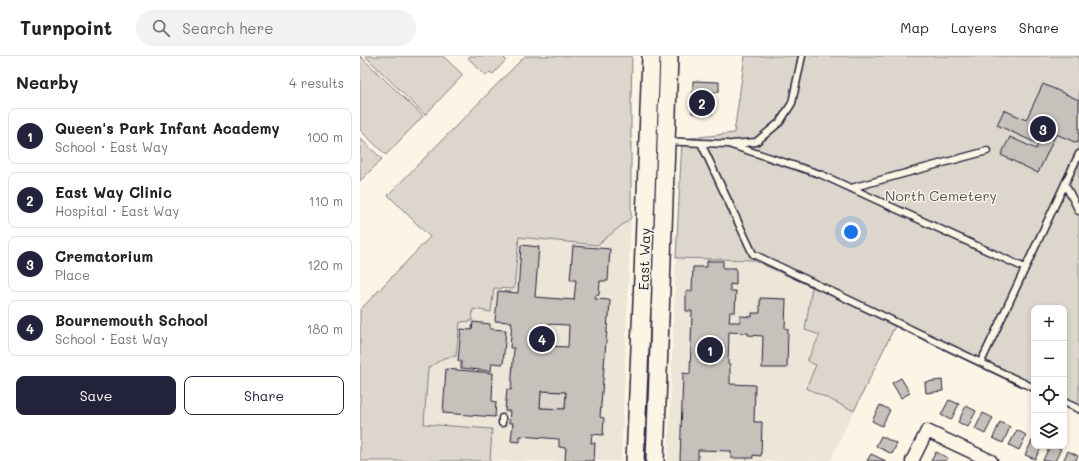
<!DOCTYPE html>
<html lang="en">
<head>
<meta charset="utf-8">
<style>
  body { margin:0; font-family:Mali,sans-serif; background:#f2f2f2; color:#222 }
  .controls { position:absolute; right:12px; bottom:12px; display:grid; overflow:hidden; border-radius:8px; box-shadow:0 2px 6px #0003 }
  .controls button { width:36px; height:36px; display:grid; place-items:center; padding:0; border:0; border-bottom:1px solid #e0e0e0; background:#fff; color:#222; font:20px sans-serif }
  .you { position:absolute; left:491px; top:176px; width:14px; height:14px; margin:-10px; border:3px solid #fff; border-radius:50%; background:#1a73e8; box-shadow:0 0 0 6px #1a73e833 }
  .badge { display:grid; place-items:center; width:26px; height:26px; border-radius:50%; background:#22223b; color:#fff; font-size:13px; font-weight:700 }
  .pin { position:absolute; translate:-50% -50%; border:2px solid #fff; box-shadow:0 1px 4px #0006 }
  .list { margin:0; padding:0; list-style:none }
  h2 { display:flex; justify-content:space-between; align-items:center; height:52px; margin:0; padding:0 16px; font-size:17px }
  h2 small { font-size:13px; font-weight:400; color:#767676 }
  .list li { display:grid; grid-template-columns:26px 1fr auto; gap:12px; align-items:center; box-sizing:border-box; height:56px; margin:0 8px 8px; padding:0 8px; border:1px solid #e0e0e0; border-radius:8px }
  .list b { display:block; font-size:15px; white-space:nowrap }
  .list p { margin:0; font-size:13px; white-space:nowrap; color:#767676 }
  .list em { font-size:13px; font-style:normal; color:#767676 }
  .actions { display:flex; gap:8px; padding:12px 16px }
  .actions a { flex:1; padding:9px 0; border:1px solid #22223b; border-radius:8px; text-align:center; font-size:14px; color:#22223b }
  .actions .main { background:#22223b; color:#fff }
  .icon { flex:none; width:22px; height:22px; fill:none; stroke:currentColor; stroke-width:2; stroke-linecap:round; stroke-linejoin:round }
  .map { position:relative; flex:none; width:719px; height:405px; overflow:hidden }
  header { display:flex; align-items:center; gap:24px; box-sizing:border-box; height:56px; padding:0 20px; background:#fff; border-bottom:1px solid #e0e0e0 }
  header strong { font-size:19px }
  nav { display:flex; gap:22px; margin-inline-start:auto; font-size:14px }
  .search { width:280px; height:36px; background:#f2f2f2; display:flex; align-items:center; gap:10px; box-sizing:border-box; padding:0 14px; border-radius:22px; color:#767676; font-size:15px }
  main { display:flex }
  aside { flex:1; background:#fff }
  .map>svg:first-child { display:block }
</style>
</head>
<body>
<header>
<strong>Turnpoint</strong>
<div class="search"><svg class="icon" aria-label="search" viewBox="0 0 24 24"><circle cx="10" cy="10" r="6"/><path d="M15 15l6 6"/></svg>Search here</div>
<nav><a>Map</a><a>Layers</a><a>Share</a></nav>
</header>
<main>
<aside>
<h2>Nearby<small>4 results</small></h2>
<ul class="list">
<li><span class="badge">1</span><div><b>Queen's Park Infant Academy</b><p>School · East Way</p></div><em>100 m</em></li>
<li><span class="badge">2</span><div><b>East Way Clinic</b><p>Hospital · East Way</p></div><em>110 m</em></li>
<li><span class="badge">3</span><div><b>Crematorium</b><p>Place</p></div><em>120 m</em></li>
<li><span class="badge">4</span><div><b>Bournemouth School</b><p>School · East Way</p></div><em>180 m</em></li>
</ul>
<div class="actions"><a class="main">Save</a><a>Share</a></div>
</aside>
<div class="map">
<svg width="719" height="405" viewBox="0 0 719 405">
  <rect width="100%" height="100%" fill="#fcf5e5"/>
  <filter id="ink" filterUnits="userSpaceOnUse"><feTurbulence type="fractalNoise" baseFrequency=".025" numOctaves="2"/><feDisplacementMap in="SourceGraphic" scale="8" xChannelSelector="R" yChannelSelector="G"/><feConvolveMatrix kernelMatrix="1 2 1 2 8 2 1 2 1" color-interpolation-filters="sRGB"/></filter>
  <g filter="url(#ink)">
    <g fill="#ece5d8">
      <polygon points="271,162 261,405 130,405 132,373 64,368 68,312 84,302 100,266 134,232 154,233 159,181 237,189"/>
      <polygon points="316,202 393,204 535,269 470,405 308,405"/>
    </g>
    <g fill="#dcd6cc" stroke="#7f7c84">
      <polygon points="0,0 63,60 26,99 0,74"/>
      <polygon points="5,0 83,0 103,19 65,59"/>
      <polygon points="110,0 146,0 144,2 146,4 133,18 130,16 126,20 108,2"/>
      <polygon points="165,0 272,0 271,50 271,162 237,189 159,181 154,233 134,232 131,256 113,253 112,265 100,266 96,300 84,302 68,312 64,368 132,373 130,405 0,405 0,254 70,181 28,139"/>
      <polygon points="385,0 719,0 719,358 704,351 704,252 674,252 674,337 535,270 494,355 446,332 456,309 447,305 460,279 445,274 452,231 393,204 316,202 322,83 374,77"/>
      <polygon points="0,82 22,103 0,125"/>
      <polygon points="181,335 206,336 205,353 180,352"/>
    </g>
    <g fill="#c6c1bb" stroke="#22223b" fill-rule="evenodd">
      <polygon points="333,25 359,26 359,36 353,36 352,58 332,57"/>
      <polygon points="683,28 719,44 719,83 717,87 696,78 678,117 641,99 650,81 676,93 678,88 637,69 644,54 666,64"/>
      <path d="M161,189L179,191L175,241L214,244L216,224H210L213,190L250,193L248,225H240L239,239H236L235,243L250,244L249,261H248L240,361L244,362L243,379L232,378L231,387H235L234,405H205L206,392L199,391V383L160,380V386L151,385L153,367H149L150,355H145L147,333L151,334L154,292H150L152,266L135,265L138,235L158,237ZM188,268L209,269L208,291L187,290ZM181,335L206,336L205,353L180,352Z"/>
      <polygon points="347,205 363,205 363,212 376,212 376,229 370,228 370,235 376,235 375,256 370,256 369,266 380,266 380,260 392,261 392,257 400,257 400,242 426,243 425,272 428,273 427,312 402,312 403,280 388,279 388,277 369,276 368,308 370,308 370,328 395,329 394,366 402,366 401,400 393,399 393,402 371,402 371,395 338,394 338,405 320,405 323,317 330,318 332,255 326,255 326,235 332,235 333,211 347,211"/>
      <polygon points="113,266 130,268 130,273 146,274 143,308 132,307 131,315 101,312 101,305 98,305 101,273 112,274"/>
      <polygon points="86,313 133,317 132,345 136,346 135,361 83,357"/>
      <polygon points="541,322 550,337 541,342 532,327"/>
      <polygon points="582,324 583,335 566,337 565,326"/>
      <polygon points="589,344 599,348 591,364 581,359"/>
      <polygon points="520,349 530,354 522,370 512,365"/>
      <polygon points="606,350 616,355 608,371 598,366"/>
      <polygon points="623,357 633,362 625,378 615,373"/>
      <polygon points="640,366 650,371 643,387 633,382"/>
      <polygon points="657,374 666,379 659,394 649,389"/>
      <polygon points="521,380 537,388 532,398 516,390"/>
      <polygon points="673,383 674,383 674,390 682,390 675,403 665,399"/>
      <polygon points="690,390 694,390 701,393 695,405 685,405 683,404"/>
      <polygon points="708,395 718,400 715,405 703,405"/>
      <polygon points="576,396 588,402 586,405 571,405"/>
      <polygon points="511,398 526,405 507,405"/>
    </g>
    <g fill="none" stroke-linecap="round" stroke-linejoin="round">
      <g stroke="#22223b" stroke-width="9">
        <g id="lane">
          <polyline points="306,85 341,87 393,198 674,332"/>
          <polyline points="341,87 368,88 460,118 665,212"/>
          <polyline points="372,88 396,86 420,66 432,47 442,0"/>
          <polyline points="705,128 719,155"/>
          <polyline points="491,132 627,95"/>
          <polyline points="621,306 719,98"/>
          <polyline points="704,346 719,353"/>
          <polyline points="142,367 142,362"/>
        </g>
      </g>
      <g stroke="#22223b" stroke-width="15">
        <polyline id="street" points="552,405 567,375 631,405"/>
      </g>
      <g stroke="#22223b" stroke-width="20">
        <g id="secondary">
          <polyline points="275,405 282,247 291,0"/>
          <polyline points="295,405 309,0"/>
        </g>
      </g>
      <use href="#lane" stroke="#fcf5e5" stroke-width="6"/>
      <use href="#street" stroke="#fcf5e5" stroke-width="12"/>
      <use href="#secondary" stroke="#fcf5e5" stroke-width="17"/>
    </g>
  </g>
  <g text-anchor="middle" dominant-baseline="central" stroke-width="3" stroke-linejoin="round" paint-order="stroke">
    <g font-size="14" fill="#504f5f" stroke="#fcf5e5">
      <text x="581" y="139">North Cemetery</text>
    </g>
    <g font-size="14" fill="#22223b" stroke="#fcf5e5">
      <text transform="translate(284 203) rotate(-88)">East Way</text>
    </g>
  </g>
</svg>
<div class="controls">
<button>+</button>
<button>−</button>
<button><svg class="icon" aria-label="locate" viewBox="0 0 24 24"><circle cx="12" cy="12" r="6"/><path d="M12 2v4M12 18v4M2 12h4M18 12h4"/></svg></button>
<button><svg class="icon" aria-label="layers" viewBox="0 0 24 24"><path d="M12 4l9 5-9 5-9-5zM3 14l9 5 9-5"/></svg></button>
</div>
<div class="you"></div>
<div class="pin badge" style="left:350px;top:294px">1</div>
<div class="pin badge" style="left:342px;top:47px">2</div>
<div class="pin badge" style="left:683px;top:73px">3</div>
<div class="pin badge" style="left:182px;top:283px">4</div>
</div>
</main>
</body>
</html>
